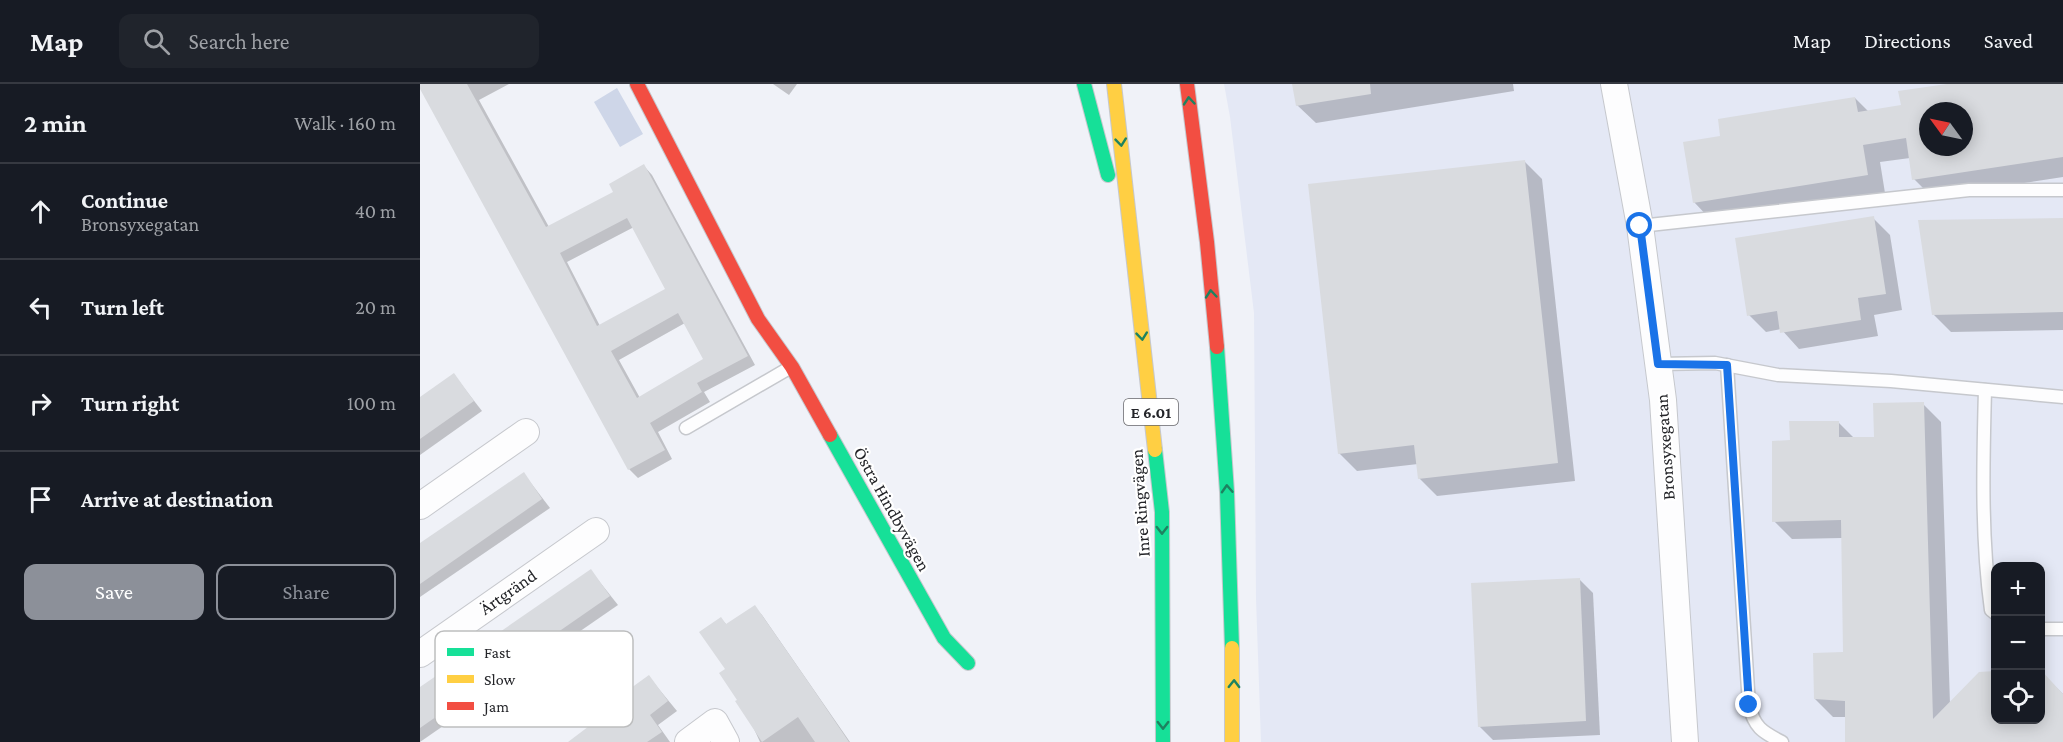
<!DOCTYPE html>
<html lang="en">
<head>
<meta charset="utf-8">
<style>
  body { margin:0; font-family:"Crimson Pro",serif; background:#20242c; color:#f1f3f6 }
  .controls { position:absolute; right:18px; bottom:18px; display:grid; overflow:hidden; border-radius:12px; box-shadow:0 3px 15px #0003 }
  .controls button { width:54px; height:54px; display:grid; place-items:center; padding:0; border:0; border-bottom:2px solid #363941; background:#171b24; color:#f1f3f6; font:30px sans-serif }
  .compass { position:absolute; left:1499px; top:18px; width:54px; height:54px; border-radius:50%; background:#171b24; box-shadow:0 3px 15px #0003; rotate:303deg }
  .stop { position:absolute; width:18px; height:18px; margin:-14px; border:4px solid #1a73e8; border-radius:50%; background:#fff }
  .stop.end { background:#1a73e8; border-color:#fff; box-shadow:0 2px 6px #0008 }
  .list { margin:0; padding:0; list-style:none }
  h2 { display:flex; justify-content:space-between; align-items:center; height:78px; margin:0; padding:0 24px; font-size:26px }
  h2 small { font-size:20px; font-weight:400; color:#9ea1a6 }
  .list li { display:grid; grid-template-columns:39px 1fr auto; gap:18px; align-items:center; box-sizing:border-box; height:96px; padding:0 24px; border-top:2px solid #363941 }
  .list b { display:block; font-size:22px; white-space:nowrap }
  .list p { margin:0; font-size:20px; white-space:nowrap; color:#9ea1a6 }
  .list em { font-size:20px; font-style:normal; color:#9ea1a6 }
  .actions { display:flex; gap:12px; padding:18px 24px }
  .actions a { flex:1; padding:14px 0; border:2px solid #8c9099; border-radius:12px; text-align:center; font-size:21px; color:#8c9099 }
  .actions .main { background:#8c9099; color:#fff }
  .icon { flex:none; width:33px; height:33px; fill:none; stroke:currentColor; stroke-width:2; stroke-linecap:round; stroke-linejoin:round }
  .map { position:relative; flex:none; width:1643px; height:658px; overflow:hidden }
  header { display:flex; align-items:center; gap:36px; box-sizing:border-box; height:84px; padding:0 30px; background:#171b24; border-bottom:2px solid #363941 }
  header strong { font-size:28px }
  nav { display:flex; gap:33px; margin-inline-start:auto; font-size:21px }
  .search { width:420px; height:54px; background:#20242c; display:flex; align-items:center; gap:15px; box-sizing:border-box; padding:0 21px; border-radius:12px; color:#9ea1a6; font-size:22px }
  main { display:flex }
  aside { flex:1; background:#171b24 }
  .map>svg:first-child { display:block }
</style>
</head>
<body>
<header>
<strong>Map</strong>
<div class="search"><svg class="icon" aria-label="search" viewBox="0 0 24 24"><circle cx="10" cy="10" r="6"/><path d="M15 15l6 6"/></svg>Search here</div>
<nav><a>Map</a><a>Directions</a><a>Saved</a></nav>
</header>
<main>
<aside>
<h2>2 min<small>Walk · 160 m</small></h2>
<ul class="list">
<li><svg class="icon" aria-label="ahead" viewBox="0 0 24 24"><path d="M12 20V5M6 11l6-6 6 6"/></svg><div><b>Continue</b><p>Bronsyxegatan</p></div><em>40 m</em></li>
<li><svg class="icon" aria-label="left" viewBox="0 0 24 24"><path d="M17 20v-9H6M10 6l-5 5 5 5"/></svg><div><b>Turn left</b></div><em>20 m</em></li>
<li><svg class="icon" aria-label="right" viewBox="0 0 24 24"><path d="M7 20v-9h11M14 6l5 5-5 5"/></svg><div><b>Turn right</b></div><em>100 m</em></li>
<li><svg class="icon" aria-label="arrive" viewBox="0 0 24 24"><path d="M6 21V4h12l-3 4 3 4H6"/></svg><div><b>Arrive at destination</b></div></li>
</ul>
<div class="actions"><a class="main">Save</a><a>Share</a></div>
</aside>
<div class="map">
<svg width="1643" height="658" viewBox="0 0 1643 658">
  <rect width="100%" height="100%" fill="#f0f2f8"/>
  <path fill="#e4e8f5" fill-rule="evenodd" d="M804,0H1643V658H841L836,515L834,229L810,33ZM1508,27H1544V63H1508ZM1576,482H1620V636H1576Z"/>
  <polygon fill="#ced6e8" points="197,4 223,50 200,63 174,18"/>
  <g fill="#0003" fill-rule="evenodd">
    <path d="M0,0H89L59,16L129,143L195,109L224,82L232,91L335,281L284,308L290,318L238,348L252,375L218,394L209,385ZM214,143L247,206L180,242L147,178ZM265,239L285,276L220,314L199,276Z"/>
    <polygon points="353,0 377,0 369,11"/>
    <polygon points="874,0 1093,0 1094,7 896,39 877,21"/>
    <path d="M1538,0H1643V93L1512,113L1494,95L1490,74L1460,78L1465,109L1292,137L1274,118L1302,53L1435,14L1449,28L1482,22ZM1508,27H1544V63H1508Z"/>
    <polygon points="1104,77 1122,95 1155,397 1017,412 999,394 998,380 937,387 919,369"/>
    <polygon points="1453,134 1470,151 1482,226 1454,231 1458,252 1379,265 1361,245 1346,248 1329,231"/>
    <polygon points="1643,136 1643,246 1531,248 1513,230"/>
    <polygon points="34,291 62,327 0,371 0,315"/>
    <polygon points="1503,320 1521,338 1530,620 1560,589 1576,588 1576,636 1620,636 1620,587 1643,610 1643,658 1427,658 1426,633 1413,633 1395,615 1424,569 1422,454 1372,455 1354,437 1372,357 1418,338 1435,355 1456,354"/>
    <polygon points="104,390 130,424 0,513 0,461"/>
    <polygon points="171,487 198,521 0,658 0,604"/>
    <polygon points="1159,495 1173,509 1180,651 1073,656 1059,642"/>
    <polygon points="334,523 342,531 430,658 340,658 307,586 301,535 307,541"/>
    <polygon points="229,593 257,627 238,641 250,658 150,658 199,622"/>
  </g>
  <g fill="#d9dbdf" fill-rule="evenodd">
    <path d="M0,0H47L126,143L193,108L189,100L224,80L328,272L277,299L282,308L230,339L245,366L208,386L0,5ZM207,134L245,205L177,242L140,169ZM258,229L283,275L217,314L191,267Z"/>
    <polygon points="872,0 950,0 951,10 876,22"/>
    <path d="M1527,0H1643V73L1492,96L1486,54L1443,61L1448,91L1273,119L1263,58L1300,52L1298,35L1435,13L1438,28L1481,21L1478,7ZM1508,27H1544V63H1508Z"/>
    <polygon points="1105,76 1138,379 998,395 994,361 918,370 888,100"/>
    <polygon points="1454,132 1466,210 1438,214 1441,236 1360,249 1357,227 1327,232 1315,154"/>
    <polygon points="1643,134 1643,228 1512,231 1498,136"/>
    <polygon points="34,289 54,317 0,355 0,313"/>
    <polygon points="1504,318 1513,635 1559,588 1575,587 1575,636 1620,636 1620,585 1643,610 1643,658 1425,658 1425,617 1394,615 1393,569 1423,568 1421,436 1352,438 1352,357 1370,356 1369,337 1419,337 1419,353 1454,353 1453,319"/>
    <polygon points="104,388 122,415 0,500 0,459"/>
    <polygon points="171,485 190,512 0,644 0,603"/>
    <polygon points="1160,494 1166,637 1058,643 1051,499"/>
    <polygon points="335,521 391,602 429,658 395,658 378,633 342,658 315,617 317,616 299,589 305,585 279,548 301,533 306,540"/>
    <polygon points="229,591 248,617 230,631 242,648 227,658 148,658 197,621 193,617"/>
  </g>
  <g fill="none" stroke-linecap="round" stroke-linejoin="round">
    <g stroke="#c6c8cd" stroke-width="15">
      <g id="lane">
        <polyline points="1220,142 1549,106 1643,106"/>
        <polyline points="1238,280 1295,279 1358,291 1471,297 1643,313"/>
        <path d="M1307,281L1329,621C1334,643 1342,648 1362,658"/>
        <path d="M1565,306C1563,379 1561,453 1571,526L1576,530"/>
        <polyline points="266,344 371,283"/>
        <polyline points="1620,545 1643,545"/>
      </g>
    </g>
    <g stroke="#c6c8cd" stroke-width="28">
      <g id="street">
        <polyline points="1194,0 1220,142 1243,316 1265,658"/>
        <polyline points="0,422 106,348"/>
        <polyline points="0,570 176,447"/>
        <polyline points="268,658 295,638 306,658"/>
      </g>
    </g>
    <g stroke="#c6c8cd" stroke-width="16">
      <g id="fast">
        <polyline points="664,0 688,91"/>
        <polyline points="797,263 807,408 812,564"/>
        <polyline points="410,351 524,554 548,579"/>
        <polyline points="735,366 742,428 743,658"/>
      </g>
    </g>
    <g stroke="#c6c8cd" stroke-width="16">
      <g id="slow">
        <polyline points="694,0 735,366"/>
        <polyline points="812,658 812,564"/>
      </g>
    </g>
    <g stroke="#c6c8cd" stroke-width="16">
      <g id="jam">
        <polyline points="217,0 338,235 372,283 410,351"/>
        <polyline points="767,0 787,158 797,263"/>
      </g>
    </g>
    <use href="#lane" stroke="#fdfdfe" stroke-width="12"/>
    <use href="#street" stroke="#fdfdfe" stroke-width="26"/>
    <use href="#fast" stroke="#16e098" stroke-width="14"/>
    <use href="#slow" stroke="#ffcf43" stroke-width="14"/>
    <use href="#jam" stroke="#f24e42" stroke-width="14"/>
  </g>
  <defs><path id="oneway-chevron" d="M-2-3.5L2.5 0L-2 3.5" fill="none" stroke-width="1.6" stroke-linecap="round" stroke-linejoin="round" transform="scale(1.5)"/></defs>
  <g stroke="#1d8260">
    <use href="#oneway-chevron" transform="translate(769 17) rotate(-95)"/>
    <use href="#oneway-chevron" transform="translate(701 58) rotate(84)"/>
    <use href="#oneway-chevron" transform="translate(791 210) rotate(-95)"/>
    <use href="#oneway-chevron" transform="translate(722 252) rotate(84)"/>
    <use href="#oneway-chevron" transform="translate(807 405) rotate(-93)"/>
    <use href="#oneway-chevron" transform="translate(742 446) rotate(90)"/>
    <use href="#oneway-chevron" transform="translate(814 600) rotate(-89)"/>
    <use href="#oneway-chevron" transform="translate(743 641) rotate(90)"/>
  </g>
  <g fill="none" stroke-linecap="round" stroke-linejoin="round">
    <polyline stroke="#1a73e8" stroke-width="8" points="1220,142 1238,280 1307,281 1329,621"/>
  </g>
  <g text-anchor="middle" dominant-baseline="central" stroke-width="4.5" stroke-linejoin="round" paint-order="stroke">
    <rect fill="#fff" stroke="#666669" stroke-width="1.5" x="704" y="315" width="54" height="26" rx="4.5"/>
    <g font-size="16" font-weight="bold" fill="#242529">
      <text x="731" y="328">E 6.01</text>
    </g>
    <g font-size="18" fill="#242529" stroke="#fff">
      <text transform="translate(1245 363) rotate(-94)">Bronsyxegatan</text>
      <text transform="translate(720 419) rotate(-94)">Inre Ringvägen</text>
      <text transform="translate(472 425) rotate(61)">Östra Hindbyvägen</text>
      <text transform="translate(88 508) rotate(-35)">Ärtgränd</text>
    </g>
  </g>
  <rect x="15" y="547" width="198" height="96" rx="9" fill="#fff" stroke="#bdbebf" stroke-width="1.5"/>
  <rect x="27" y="564" width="27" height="8" fill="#16e098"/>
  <rect x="27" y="591" width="27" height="8" fill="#ffcf43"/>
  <rect x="27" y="618" width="27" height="8" fill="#f24e42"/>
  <g font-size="16" fill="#242529">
    <text x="64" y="574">Fast</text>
    <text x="64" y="601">Slow</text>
    <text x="64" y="628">Jam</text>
  </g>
</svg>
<div class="controls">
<button>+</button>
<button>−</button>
<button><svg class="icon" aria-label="locate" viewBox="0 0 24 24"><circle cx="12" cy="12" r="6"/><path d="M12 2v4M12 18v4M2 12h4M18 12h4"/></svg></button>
</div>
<svg class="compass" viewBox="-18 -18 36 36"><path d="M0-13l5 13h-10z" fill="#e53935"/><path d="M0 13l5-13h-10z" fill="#9ea1a6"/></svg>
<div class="stop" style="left:1220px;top:142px"></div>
<div class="stop end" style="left:1329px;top:621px"></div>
</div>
</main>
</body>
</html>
